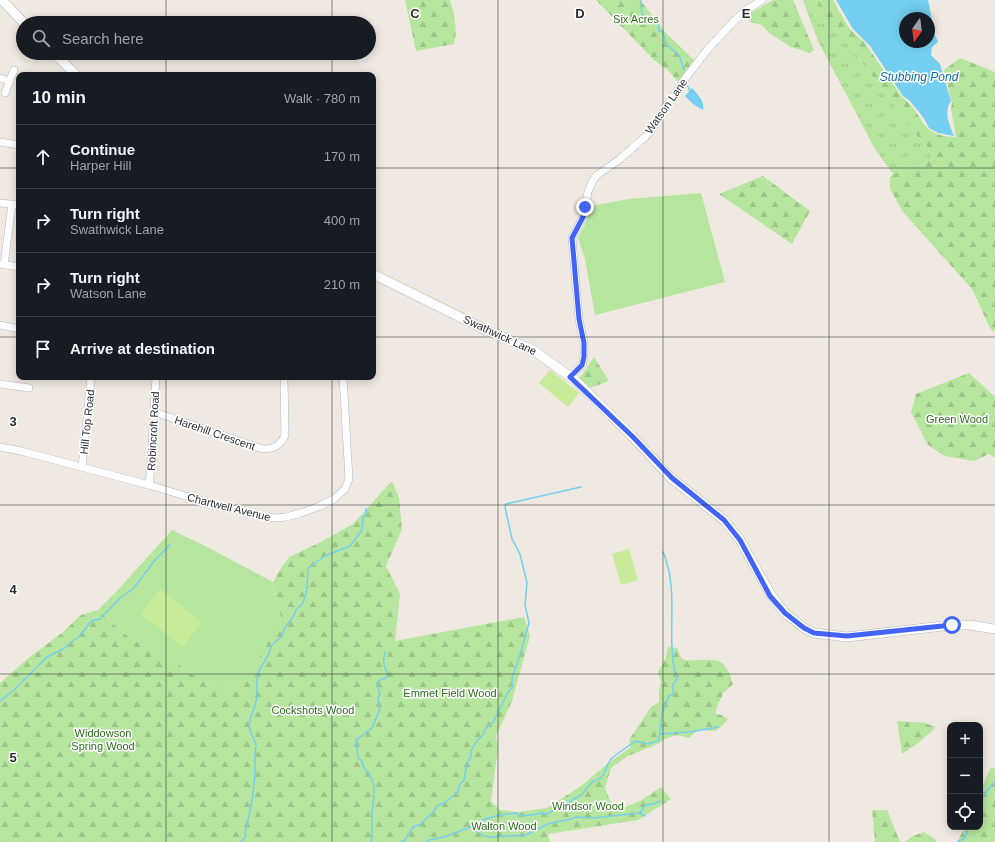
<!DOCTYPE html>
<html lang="en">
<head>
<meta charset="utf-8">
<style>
  body { margin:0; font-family:Helvetica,sans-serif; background:#20242c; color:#f1f3f6 }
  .controls { position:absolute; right:12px; bottom:12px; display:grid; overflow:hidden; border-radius:8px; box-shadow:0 2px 10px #0003 }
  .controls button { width:36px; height:36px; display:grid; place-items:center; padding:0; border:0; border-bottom:1px solid #363941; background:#171b24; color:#f1f3f6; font:20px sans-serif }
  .compass { position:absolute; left:899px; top:12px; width:36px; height:36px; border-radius:50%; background:#171b24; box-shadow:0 2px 10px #0003; rotate:194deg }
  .stop { position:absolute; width:12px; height:12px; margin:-9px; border:3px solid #4264fb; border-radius:50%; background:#fff }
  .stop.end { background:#4264fb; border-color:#fff; box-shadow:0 1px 4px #0008 }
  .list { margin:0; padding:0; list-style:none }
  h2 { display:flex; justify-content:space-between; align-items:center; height:52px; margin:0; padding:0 16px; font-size:17px }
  h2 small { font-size:13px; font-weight:400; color:#9ea1a6 }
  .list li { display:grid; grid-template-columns:26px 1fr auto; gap:12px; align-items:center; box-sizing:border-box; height:64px; padding:0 16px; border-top:1px solid #363941 }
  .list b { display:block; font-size:15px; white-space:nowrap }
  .list p { margin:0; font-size:13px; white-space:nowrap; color:#9ea1a6 }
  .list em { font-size:13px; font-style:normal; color:#9ea1a6 }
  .icon { flex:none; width:22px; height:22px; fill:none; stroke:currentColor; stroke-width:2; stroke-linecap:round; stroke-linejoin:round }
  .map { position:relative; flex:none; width:995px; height:842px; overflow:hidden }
  .search { position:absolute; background:#171b24; box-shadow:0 2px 10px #0003; left:16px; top:16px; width:360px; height:44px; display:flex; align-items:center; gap:10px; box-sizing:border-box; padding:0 14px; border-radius:22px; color:#9ea1a6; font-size:15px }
  .panel { position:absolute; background:#171b24; box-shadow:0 2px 10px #0003; left:16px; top:72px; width:360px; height:308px; border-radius:8px }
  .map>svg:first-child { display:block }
</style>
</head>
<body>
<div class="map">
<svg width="995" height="842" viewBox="0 0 995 842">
  <defs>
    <pattern id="grass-tufts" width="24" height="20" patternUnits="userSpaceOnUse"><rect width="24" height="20" fill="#b6e59e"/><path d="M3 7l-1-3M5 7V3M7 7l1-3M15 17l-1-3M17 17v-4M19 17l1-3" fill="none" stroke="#9dc588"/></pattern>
    <pattern id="forest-firs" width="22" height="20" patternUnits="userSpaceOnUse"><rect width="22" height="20" fill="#b6e59e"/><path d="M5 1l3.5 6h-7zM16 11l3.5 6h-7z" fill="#9dc588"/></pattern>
  </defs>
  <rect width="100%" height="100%" fill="#efe9e1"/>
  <polygon fill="url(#grass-tufts)" points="803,0 817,0 827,24 845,36 867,69 914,132 929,149 933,160 920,163 893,174 875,149 818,41"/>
  <g fill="url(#forest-firs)">
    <path d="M405,0H450C454,14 458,30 454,44L416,51Z"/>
    <polygon points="596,0 640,0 666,33 694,60 678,82 668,70 655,61"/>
    <polygon points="773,0 793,0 814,50 810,53 791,47 769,33 762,25 750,22 747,15"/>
    <path d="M817,0H833L849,28L865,43L902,97C926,115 918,137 956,137L951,109L952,103L944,70L960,58L995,72V333L990,328L972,289L903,212L890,189V177L893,174L920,163L933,160L929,149L914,132L867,69L845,36L827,24Z"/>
    <polygon points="763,176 810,211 792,244 719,194"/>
    <polygon points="594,357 609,381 589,388 580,378"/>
    <polygon points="969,373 995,397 995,458 989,454 974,461 945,456 928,445 911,412 916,394"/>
    <path d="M392,481L399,498L402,529L386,566L400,594L395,641L524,617L530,636L512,701L496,736L498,749L491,801L500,810L518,812L547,808L581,786L607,764L631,747L629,740L651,707L659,702V693L661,681L658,672L666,657L668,647L677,648L681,658C686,661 690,661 696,660C721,659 725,659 733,684L723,693C721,701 715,706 716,714L721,715L728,719L721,727L715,731L698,730L689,738L676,735L665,739L658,744L628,756L611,768L605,788L610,801L618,810L640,801L661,787L671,799L638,820L548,834L550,842H0V683L26,660L63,632L81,615L98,610L130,638L174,661L193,675L281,617L272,585L278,573L289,557L321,542L353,524Z"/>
    <polygon points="897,721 925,723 936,727 917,744 902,754"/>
    <polygon points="991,767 995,768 995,842 957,842 965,827 980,827 980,791"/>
    <polygon points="872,810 887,810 900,842 875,842"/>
    <polygon points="924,832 936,840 936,842 905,842 913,836"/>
  </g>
  <g fill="#b6e59e">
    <polygon points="701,193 725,282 595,315 585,259 578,237 584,227 591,206 629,199"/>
    <polygon points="172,530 205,546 273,582 272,586 281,617 239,693 193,675 174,661 130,638 98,610 115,593"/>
  </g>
  <g fill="#c9ec9a">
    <polygon points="550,370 579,393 568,407 539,383"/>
    <polygon points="629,549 638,580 621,585 612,554"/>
    <polygon points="160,589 202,622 183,647 141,614"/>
  </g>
  <g fill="#75cff0" fill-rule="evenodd">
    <path d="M836,0H928L935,35L938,42L932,47L931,55L940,64L951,101C943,112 950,125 954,136L938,133L929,128L923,117L909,100L903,96L870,46L853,29ZM905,18H929V42H905Z"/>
    <path d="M692,88C698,95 705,101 703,110L693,104L685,96Z"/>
  </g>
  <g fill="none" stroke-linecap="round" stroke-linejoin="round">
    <g stroke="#75cff0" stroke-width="1.5">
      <polyline points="640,0 641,1 642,15 659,25 659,31 663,32 666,44 679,55 684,70"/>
      <polyline points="686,83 690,91"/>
      <polyline points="0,701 13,691 47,657 63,649 81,635 91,621 100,619 121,597 133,589 155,560 167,548 170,544"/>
      <polyline points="660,734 690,732 718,727"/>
      <polyline points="980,802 989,788 995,782"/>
      <polyline points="640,813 645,816"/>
      <polyline points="471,827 484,836 491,837 526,835 548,824 571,819 576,817 593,818 640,813 645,805 654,804 660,801"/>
      <path d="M241,842L246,836L245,832C252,807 256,781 255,754C255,751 256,748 256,745C254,738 249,732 249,725C250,715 257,705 257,695C257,689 256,680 258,674C261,664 270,657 271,646L281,637L285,628L293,617L296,610L303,603L307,589L308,568L325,556L350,546L362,530L363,518L367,513L366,509"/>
      <path d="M371,842C373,833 371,826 372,817C372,806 376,793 373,782C371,774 362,769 362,761L358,758L356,740L372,728L380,709L378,698L380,694L377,683L380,680L386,678L388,673C383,667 383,659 385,652"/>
      <polyline points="401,842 404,841 413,827 421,824 434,811 437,806 444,803 458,792 459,786 464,780 467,763 471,756 471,751 476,742 483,735 485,729 493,722 508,692 512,688 512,678 519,658 529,623 525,605 527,583 520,554 512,539 505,507 506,504 581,487"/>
      <path d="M426,842L429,840L444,837L471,827L485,819L499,815L516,813L520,816L539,814L540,813L547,814L583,794C585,789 590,786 593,781C606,780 604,766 612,758C619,752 628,747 635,741L647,744L658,741L660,734L662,713L669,696L673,694V684L677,680C666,643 677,604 668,567C666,562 666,557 663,552"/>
      <polyline points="957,842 965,838 969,827"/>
    </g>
    <g stroke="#b4b7c1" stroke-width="8">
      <g id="minor">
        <polyline points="0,78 10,81"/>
        <polyline points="5,93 14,70"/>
        <polyline points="0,142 19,145"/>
        <polyline points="0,203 19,205"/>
        <polyline points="0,264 19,267"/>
        <polyline points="4,265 12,204"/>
        <polyline points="0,325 19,329"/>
        <polyline points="570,377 582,365 584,357 584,343 579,319 572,238 583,217 588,192 592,182 596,176 620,159 645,137 652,129 684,80 708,49 735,20 748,9 762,0"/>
        <polyline points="0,384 29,388"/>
        <path d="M154,412L263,449C274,449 280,446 285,435L284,377"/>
        <polyline points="0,447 21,451 149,485 209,503 263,517 276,518 286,517 301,513 320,506 334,499 345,489 349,479 343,377"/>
        <polyline points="82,467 91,377"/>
        <polyline points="149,485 150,476 156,377"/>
      </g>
    </g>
    <g stroke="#b4b7c1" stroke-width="10">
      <g id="tertiary">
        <polyline points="2,0 24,23"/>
        <polyline points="54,53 76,75"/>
        <polyline points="373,274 484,329 533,350 575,380 632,436 671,478 724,520 740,540 771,595 785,613 804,628 814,633 847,637 952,625 970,625 995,629"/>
      </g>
    </g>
    <use href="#minor" stroke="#fff" stroke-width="7"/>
    <use href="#tertiary" stroke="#fff" stroke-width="9"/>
  </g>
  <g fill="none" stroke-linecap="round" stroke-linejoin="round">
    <polyline stroke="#4264fb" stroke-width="5" points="585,207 583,217 572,238 579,319 584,343 584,357 582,365 570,377 632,436 672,478 724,520 740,540 770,596 785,613 804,628 814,633 847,636 952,625"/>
  </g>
  <path fill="none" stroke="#2e2e2e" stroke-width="1" stroke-opacity="0.55" d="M166,0V23M332,0V23M498,0V842M663,0V842M829,0V842M166,53V75M332,53V75M0,168H19M373,168H995M0,337H19M373,337H995M166,377V842M332,377V842M0,505H995M0,674H995"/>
  <g text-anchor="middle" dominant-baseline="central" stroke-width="3" stroke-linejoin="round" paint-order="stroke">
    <g font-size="11" fill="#2c6e1b" stroke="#fff">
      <text x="636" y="19">Six Acres</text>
      <text x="957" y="419">Green Wood</text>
      <text x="450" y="693">Emmet Field Wood</text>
      <text x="313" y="710">Cockshots Wood</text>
      <text x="103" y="733">Widdowson<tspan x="103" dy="13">Spring Wood</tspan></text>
      <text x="588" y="806">Windsor Wood</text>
      <text x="504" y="826">Walton Wood</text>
    </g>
    <g font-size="11" fill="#2e2e2e" stroke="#fff">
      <text transform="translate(666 106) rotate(-55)">Watson Lane</text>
      <text transform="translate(500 335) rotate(25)">Swathwick Lane</text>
      <text transform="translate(87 422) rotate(-84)">Hill Top Road</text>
      <text transform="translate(153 431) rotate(-87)">Robincroft Road</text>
      <text transform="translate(215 433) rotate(19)">Harehill Crescent</text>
      <text transform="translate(229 507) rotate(14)">Chartwell Avenue</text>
    </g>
    <g font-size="12" font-style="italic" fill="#0d6fa3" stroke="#fff">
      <text x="919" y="77">Stubbing Pond</text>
    </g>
  </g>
  <g font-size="13" text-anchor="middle" font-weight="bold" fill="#2e2e2e" stroke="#fff" stroke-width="3" stroke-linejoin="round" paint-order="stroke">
    <text x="415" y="18">C</text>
    <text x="580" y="18">D</text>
    <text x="746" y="18">E</text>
    <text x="13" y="426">3</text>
    <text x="13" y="594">4</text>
    <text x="13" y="762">5</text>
  </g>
</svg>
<div class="controls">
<button>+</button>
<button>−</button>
<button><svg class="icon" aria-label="locate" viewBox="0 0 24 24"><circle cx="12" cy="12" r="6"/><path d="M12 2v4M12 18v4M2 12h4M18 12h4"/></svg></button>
</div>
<svg class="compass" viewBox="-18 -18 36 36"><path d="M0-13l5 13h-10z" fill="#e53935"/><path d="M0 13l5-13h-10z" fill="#9ea1a6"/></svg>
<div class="stop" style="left:952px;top:625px"></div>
<div class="stop end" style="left:585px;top:207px"></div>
<div class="search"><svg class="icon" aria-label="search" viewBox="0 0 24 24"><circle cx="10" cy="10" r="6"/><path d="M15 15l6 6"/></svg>Search here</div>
<section class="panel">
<h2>10 min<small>Walk · 780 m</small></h2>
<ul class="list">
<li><svg class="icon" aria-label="ahead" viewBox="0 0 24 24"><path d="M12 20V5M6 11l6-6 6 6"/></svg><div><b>Continue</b><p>Harper Hill</p></div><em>170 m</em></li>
<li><svg class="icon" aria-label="right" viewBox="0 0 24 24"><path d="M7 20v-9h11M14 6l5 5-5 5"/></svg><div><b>Turn right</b><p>Swathwick Lane</p></div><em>400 m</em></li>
<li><svg class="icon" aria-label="right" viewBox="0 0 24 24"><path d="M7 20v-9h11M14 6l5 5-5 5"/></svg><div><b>Turn right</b><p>Watson Lane</p></div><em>210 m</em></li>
<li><svg class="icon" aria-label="arrive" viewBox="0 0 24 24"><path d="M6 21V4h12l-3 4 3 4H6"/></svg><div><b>Arrive at destination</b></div></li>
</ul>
</section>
</div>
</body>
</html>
